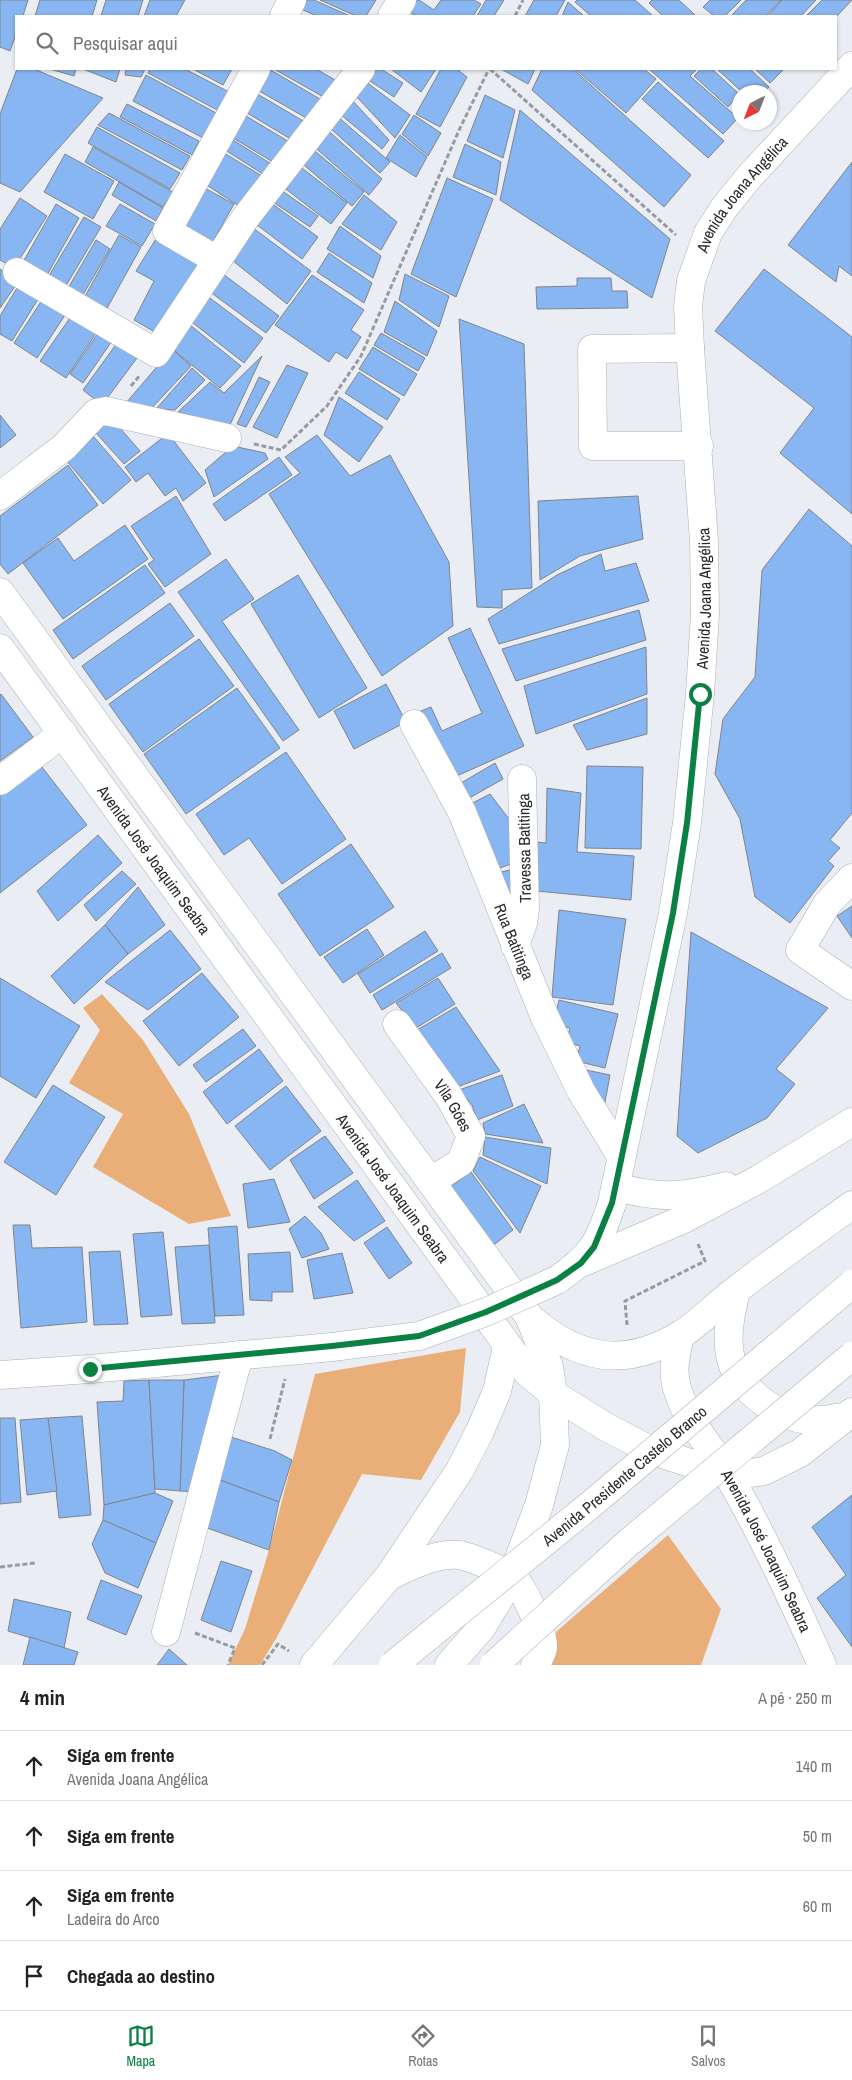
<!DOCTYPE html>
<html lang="pt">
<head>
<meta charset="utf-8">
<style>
  body { margin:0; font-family:"Archivo Narrow",sans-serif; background:#f6f6f6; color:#222 }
  .compass { position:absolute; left:732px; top:85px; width:45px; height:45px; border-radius:50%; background:#fff; box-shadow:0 1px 4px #0004; rotate:222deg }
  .stop { position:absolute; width:15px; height:15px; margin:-11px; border:4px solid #0b8043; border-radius:50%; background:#fff }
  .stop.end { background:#0b8043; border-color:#fff; box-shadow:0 1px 5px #0008 }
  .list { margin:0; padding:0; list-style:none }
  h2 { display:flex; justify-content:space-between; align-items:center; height:65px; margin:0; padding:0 20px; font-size:21px }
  h2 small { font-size:16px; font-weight:400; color:#767676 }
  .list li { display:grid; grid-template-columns:32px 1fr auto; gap:15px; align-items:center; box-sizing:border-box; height:70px; padding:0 20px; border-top:1px solid #e0e0e0 }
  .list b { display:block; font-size:19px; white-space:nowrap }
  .list p { margin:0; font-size:16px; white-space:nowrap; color:#767676 }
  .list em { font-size:16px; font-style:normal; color:#767676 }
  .icon { flex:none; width:28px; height:28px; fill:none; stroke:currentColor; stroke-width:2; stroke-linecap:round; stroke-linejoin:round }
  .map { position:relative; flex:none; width:852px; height:1665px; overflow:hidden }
  .search { position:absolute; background:#fff; box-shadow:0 1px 4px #0004; left:15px; right:15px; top:15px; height:55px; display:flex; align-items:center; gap:12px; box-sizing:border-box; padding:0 18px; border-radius:0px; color:#767676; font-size:19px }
  .sheet { height:345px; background:#fff }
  nav { display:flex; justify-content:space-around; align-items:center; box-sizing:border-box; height:70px; border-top:1px solid #e0e0e0; background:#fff; font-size:14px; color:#767676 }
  nav a { display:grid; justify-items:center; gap:2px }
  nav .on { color:#0b8043 }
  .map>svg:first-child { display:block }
</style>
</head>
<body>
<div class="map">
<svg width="852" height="1665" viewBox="0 0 852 1665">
  <rect width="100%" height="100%" fill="#eaeef4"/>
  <g fill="#eaaf78">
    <polygon points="102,994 143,1040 189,1114 231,1216 189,1224 93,1167 123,1114 69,1083 100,1030 83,1008"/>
    <polygon points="466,1348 460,1412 421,1480 362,1474 277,1637 260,1665 228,1665 245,1629 269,1550 315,1374"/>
    <polygon points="668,1535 721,1609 701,1665 545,1665 557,1631"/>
  </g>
  <g fill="#88b6f2" stroke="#808489">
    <polygon points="0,0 28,0 23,16 16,16 16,34 10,51 0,47"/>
    <polygon points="40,0 97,0 92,16 35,16"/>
    <polygon points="106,0 143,0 138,16 101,16"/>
    <polygon points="150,0 185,0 176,16 144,16"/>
    <polygon points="299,0 314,0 350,16 317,16 296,7"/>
    <polygon points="320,0 376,0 366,16 356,16"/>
    <polygon points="408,0 419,0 434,10 441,0 474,0 481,4 473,16 416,16 403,8"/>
    <polygon points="486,0 504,0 494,16 477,16"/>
    <polygon points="534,0 565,0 556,16 525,16"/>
    <polygon points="577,0 635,0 653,16 591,16 575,2"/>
    <polygon points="652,0 679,0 696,16 663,16 649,3"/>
    <polygon points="710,0 741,0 725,16 714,16 703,7"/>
    <polygon points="746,0 781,0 766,16 731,16"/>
    <polygon points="782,0 816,0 801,16 768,16"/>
    <polygon points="822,0 852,0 836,17 806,16"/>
    <polygon points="568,2 584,16 562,16"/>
    <polygon points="17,69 34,69 103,98 20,192 0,183 0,114"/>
    <polygon points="50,69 76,69 74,76"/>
    <polygon points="83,69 120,69 116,82"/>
    <polygon points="126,69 145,69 141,77 125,75"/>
    <polygon points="150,69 185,69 229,92 219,111 148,73"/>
    <polygon points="193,69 232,69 223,85"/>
    <polygon points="269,69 320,99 308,119 254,88"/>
    <polygon points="274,69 316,69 337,81 327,99"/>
    <polygon points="374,69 381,69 403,83 394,97 367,79"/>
    <polygon points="391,69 436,69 421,92"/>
    <polygon points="441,69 460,69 459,71 467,77 440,127 416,114"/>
    <polygon points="501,69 535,69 528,84"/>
    <polygon points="542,69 573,69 691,175 664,207 532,90"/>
    <polygon points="575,69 644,69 656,79 626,113"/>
    <polygon points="649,69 697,69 690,76 738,118 723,134"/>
    <polygon points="701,69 712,69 739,94 728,107 694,76"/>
    <polygon points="717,69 750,69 769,87 764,92 742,92"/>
    <polygon points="755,69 784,69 770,83"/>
    <polygon points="146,75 218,114 205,139 133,101"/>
    <polygon points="365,81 410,115 395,138 355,95"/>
    <polygon points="658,82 724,141 708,158 642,99"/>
    <polygon points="254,92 305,122 294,141 242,110"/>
    <polygon points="485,95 515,110 503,158 467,141"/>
    <polygon points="351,99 389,140 382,149 340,114"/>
    <polygon points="127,104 199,141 192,155 120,117"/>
    <polygon points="520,110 670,239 652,298 500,200"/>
    <polygon points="109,113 190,156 182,170 98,125"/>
    <polygon points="241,113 291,143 278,165 228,135"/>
    <polygon points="414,115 441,133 428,156 402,134"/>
    <polygon points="337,116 390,162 380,173 330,128"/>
    <polygon points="323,126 382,179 369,195 310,143"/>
    <polygon points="97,127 180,173 170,189 88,143"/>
    <polygon points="400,135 427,157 416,177 386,158"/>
    <polygon points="228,137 273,165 266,176 222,148"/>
    <polygon points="465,144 501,162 496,195 453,177"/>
    <polygon points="93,147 173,192 163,207 85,162"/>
    <polygon points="310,147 364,192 352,206 298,160"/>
    <polygon points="224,153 262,176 242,208 205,184"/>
    <polygon points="65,154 114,181 93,219 44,192"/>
    <polygon points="852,162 852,276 839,266 836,282 788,245"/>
    <polygon points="298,165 347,203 331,224 282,186"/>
    <polygon points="447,178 493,199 456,297 411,274"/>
    <polygon points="119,182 163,208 156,221 112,195"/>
    <polygon points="201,186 234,204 212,243 179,225"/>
    <polygon points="281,190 318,216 310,227 273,202"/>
    <polygon points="364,195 397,222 381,250 342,224"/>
    <polygon points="20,198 47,216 14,268 0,260 0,229"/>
    <polygon points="271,203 318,237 302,259 257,225"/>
    <polygon points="56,204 79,218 47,275 23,262"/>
    <polygon points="120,204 155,224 142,246 106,226"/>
    <polygon points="84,217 101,227 64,289 47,279"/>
    <polygon points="249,225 311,271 287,304 228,257"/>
    <polygon points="340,226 381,256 373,278 327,249"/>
    <polygon points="159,234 203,261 160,335 134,320 154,281 136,271"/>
    <polygon points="119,235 141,247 106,310 84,298"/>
    <polygon points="96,240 110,249 81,298 67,290"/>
    <polygon points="329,253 372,283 364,303 317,272"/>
    <polygon points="0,269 18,282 0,308"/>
    <polygon points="764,269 852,337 852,514 780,453 814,408 715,331"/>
    <polygon points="219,271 279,316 266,333 206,289"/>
    <polygon points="405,274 449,296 439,327 399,300"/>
    <polygon points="312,275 364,310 351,330 361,337 347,359 336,352 329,362 275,325"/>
    <polygon points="577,278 611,278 612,291 627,291 628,308 537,309 536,287 577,286"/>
    <polygon points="20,283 40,296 12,341 0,334 0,316"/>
    <polygon points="206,295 263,338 244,363 188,319"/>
    <polygon points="44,297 67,312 37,358 14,343"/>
    <polygon points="395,301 437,331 427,356 384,332"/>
    <polygon points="72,315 97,332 66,378 40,361"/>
    <polygon points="459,319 524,344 532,588 502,590 502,608 477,607"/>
    <polygon points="190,325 241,366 220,388 171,348"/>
    <polygon points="99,332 112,341 83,383 70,374"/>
    <polygon points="381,333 425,358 418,371 374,345"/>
    <polygon points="117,343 137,358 102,405 83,390"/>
    <polygon points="373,347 417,374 404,396 359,369"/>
    <polygon points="172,349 191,366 151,409 126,403"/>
    <polygon points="262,356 229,427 178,412 210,382 224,393"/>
    <polygon points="287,365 308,373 277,438 253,427"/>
    <polygon points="192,368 205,380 175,410 156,409"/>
    <polygon points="359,372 400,399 387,420 345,393"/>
    <polygon points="259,377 270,382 246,427 237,424"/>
    <polygon points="339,397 383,427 359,462 324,435"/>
    <polygon points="0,415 16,435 0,448"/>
    <polygon points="104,424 119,427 140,451 124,464 95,432"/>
    <polygon points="317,435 350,476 390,455 449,562 453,626 382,676 269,494 300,473 285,457"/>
    <polygon points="170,436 206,483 183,501 176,488 165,496 148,473 136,482 125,467 161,439"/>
    <polygon points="94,437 131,480 103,504 66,460"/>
    <polygon points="233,446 265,453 268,459 214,497 205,470"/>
    <polygon points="279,457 292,475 225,521 213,504"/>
    <polygon points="68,465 98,505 8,574 0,564 0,516"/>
    <polygon points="176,496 211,554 165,587 148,564 154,560 131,526"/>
    <polygon points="638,496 643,539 580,556 540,580 538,501"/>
    <polygon points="809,509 852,546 852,813 830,840 840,848 828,861 834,866 790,923 755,897 740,819 715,774 723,719 755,677 762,570"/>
    <polygon points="125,525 148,559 63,619 23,563 58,538 74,561"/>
    <polygon points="601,554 605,571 636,563 649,601 499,644 488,619 557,575"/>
    <polygon points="226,559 254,599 222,621 299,730 283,741 178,592"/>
    <polygon points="145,565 165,593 73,659 53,630"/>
    <polygon points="298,575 367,688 319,718 251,604"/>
    <polygon points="170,603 194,636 106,700 82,666"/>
    <polygon points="639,610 646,640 516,681 502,649"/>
    <polygon points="470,628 524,746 450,779 416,713 431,707 442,731 482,713 448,638"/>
    <polygon points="199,639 234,686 143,752 109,704"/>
    <polygon points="646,647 647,694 536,734 524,686"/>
    <polygon points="386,684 406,722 354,749 334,711"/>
    <polygon points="237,688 280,748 186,814 144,754"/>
    <polygon points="1,694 33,737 0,761 0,695"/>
    <polygon points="647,698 647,734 587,750 573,725"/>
    <polygon points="286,752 346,839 282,884 249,838 224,855 196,814"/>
    <polygon points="38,762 87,825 0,893 0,792"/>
    <polygon points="495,763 503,779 464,801 456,786"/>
    <polygon points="587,766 643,767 641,849 585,848"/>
    <polygon points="547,788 581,793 577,852 634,856 631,900 526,890 527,841 546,843"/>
    <polygon points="490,794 512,823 520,861 497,869 465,807"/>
    <polygon points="98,835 122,863 58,921 37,891"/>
    <polygon points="351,844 394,907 320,956 278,894"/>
    <polygon points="521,867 521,892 502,895 494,874"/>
    <polygon points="122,871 136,884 96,921 84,905"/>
    <polygon points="138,887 165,925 128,954 105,925"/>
    <polygon points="852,906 852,938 837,916"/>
    <polygon points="559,910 626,919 613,1005 552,997"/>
    <polygon points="105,925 128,954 74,1004 51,976"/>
    <polygon points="367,929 384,955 343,983 324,957"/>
    <polygon points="170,930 201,969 148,1010 105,982"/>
    <polygon points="425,931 438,951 370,993 358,974"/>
    <polygon points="691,932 828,1008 776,1069 795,1084 767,1118 698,1153 677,1136"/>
    <polygon points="442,953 451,968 382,1010 373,995"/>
    <polygon points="202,973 239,1017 179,1066 143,1021"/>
    <polygon points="0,978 80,1026 36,1098 0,1076"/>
    <polygon points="438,978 455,1004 416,1028 396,1003"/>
    <polygon points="559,1000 618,1014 605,1068 576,1061 580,1046 566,1042 570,1028 553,1024"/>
    <polygon points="456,1007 500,1071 457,1087 417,1030"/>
    <polygon points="243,1029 256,1046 206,1082 193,1065"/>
    <polygon points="259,1049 283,1081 227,1124 203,1092"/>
    <polygon points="586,1070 610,1075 603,1113"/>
    <polygon points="502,1075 513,1106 477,1120 472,1105 459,1090"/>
    <polygon points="53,1085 105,1117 56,1195 4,1162"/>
    <polygon points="286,1086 321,1131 270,1170 235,1126"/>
    <polygon points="524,1104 543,1143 485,1134 483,1123"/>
    <polygon points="325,1136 353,1173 314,1199 290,1160"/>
    <polygon points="485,1137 551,1148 547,1184 483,1155"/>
    <polygon points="480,1157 541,1186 520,1233 473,1171"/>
    <polygon points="471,1172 513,1230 491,1247 448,1189"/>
    <polygon points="274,1179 290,1222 248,1228 243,1184"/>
    <polygon points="357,1180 385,1221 354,1241 318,1207"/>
    <polygon points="305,1216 321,1233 329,1249 302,1258 289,1229"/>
    <polygon points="13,1225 30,1225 32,1248 82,1247 87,1322 21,1328"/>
    <polygon points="237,1226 244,1315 215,1316 208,1228"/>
    <polygon points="387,1227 412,1263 389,1279 364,1243"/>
    <polygon points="163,1232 172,1315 141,1317 133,1234"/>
    <polygon points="209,1245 215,1323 182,1324 175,1247"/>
    <polygon points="120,1251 128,1324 94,1325 89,1252"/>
    <polygon points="290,1252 293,1292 272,1292 272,1301 250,1300 248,1254"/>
    <polygon points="342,1253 353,1293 314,1299 307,1260"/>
    <polygon points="224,1375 198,1492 180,1491 184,1380"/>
    <polygon points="149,1380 155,1493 104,1505 97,1402 123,1401 124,1381"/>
    <polygon points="149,1380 184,1380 180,1491 155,1489"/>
    <polygon points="82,1416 91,1515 59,1518 48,1418"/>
    <polygon points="0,1418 15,1418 21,1502 0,1504"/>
    <polygon points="48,1418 57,1491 27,1495 20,1420"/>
    <polygon points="231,1437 275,1451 292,1460 279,1502 220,1480"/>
    <polygon points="220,1480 279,1502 269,1550 207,1528"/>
    <polygon points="155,1493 173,1501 156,1543 103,1520 104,1505"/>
    <polygon points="852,1495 852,1647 817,1598 846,1575 812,1527"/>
    <polygon points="103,1520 156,1543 138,1588 105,1573 92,1544"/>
    <polygon points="221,1561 252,1571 231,1632 201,1620"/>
    <polygon points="101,1580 142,1596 126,1635 87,1619"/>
    <polygon points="14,1599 71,1612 64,1648 8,1631"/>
    <polygon points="30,1637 78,1652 74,1665 23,1665"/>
    <polygon points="169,1649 187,1665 157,1665"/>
  </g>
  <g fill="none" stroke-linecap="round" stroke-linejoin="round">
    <g stroke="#acb0b5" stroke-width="29">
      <g id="minor">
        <polyline points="284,16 292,0"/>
        <polyline points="392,16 402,0"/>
        <polyline points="217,260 167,231 256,69"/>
        <polyline points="17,272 156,353 246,217 361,69"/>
        <polyline points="690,348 592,349 593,446 699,446"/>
        <polyline points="0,496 64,447 96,413 106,411 227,438"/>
        <path id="s1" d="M414,724L462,812L544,1015L581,1091L621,1156"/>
        <polyline points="0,781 63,733"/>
        <polyline points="852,878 827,904 800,950 852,986"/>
        <polyline points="515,946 523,923 525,909 522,779"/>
        <path id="s2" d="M397,1024L448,1095L471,1136L461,1162L431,1181"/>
        <polyline points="166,1632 239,1355"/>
      </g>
    </g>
    <g stroke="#acb0b5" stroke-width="29">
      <g id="major">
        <path d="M0,592L531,1319C578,1359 624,1369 680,1335C700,1323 717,1304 736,1290C774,1261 813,1233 852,1205"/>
        <path id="s3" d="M0,648L527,1372L553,1394L606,1427L650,1450L730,1476L764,1471L800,1453L852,1412"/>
        <path d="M616,1187C661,1199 681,1197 726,1186"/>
        <polyline points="581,1263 684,1219 759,1179 852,1122"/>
        <path id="s4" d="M557,1280C592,1256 599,1243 612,1203L673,913L687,823L700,694L705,614L704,541L690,348L688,306L691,281L708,233L724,208L749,177L852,66"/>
        <path d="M736,1290C732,1309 727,1328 729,1347C731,1385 772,1415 807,1420C819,1422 833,1418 845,1417"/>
        <path id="s5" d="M680,1335C676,1354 671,1372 678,1391C688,1425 713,1448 730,1478C765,1539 794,1602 822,1665"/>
        <polyline points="0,1375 90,1369 332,1347"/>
        <path d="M389,1576C411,1566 435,1553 459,1555C468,1556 507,1572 513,1577C524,1589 544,1631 543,1648C542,1654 538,1660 535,1665"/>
        <polyline points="314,1665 389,1576 460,1470 480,1431 497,1391 507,1347"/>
        <polyline points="449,1665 482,1627 512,1577 539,1505 555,1445 553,1394 549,1367 531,1321"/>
      </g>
    </g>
    <g stroke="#979a9e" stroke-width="3" stroke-dasharray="5 2.5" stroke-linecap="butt">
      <polyline points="515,16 523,0"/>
      <polyline points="490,69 676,235"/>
      <polyline points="131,386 140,375"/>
      <polyline points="254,444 281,450 327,406 361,356 460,128 489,69"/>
      <polyline points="627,1325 625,1301 705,1261 698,1244"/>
      <polyline points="270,1439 285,1379"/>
      <polyline points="0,1567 35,1563"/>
      <polyline points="195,1633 235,1648 228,1665"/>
      <polyline points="262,1665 278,1644 289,1651"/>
    </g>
    <use href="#minor" stroke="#fff" stroke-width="28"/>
    <use href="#major" stroke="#fff" stroke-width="28"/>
    <g stroke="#acb0b5" stroke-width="29" stroke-linecap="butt">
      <g id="major-bridge">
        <polyline points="332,1347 419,1336 486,1312 557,1280"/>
        <path id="s6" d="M393,1665L589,1506L852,1284"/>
        <polyline points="494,1665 628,1543 852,1356"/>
      </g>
    </g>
    <use href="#major-bridge" stroke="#fff" stroke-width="28"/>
  </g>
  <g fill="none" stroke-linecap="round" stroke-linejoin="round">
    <polyline stroke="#0b8043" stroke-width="6" points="90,1369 332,1346 419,1336 486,1312 557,1280 581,1263 594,1247 612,1203 673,913 687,823 700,694"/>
  </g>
  <g text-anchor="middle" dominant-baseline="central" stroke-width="5" stroke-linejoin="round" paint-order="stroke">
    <g font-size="16" fill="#292a2c" stroke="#fff">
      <text stroke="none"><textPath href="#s4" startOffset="1130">Avenida Joana Angélica</textPath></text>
      <text stroke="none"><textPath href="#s4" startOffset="710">Avenida Joana Angélica</textPath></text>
      <text transform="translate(524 848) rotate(-91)">Travessa Batitinga</text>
      <text stroke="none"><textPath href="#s3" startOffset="262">Avenida José Joaquim Seabra</textPath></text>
      <text stroke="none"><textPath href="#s1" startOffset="240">Rua Batitinga</textPath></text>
      <text stroke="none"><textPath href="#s2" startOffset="99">Vila Góes</textPath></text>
      <text stroke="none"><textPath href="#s3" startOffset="668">Avenida José Joaquim Seabra</textPath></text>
      <text stroke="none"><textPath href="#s6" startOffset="299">Avenida Presidente Castelo Branco</textPath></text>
      <text stroke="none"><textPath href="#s5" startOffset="240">Avenida José Joaquim Seabra</textPath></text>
    </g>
  </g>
</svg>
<svg class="compass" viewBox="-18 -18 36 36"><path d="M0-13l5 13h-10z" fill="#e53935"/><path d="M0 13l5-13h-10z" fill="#767676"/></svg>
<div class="stop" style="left:700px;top:694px"></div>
<div class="stop end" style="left:90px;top:1369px"></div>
<div class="search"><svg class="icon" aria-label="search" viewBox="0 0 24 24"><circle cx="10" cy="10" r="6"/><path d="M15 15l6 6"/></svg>Pesquisar aqui</div>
</div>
<section class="sheet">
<h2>4 min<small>A pé · 250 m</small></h2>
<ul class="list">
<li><svg class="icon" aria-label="ahead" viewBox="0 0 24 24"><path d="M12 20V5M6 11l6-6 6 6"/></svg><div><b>Siga em frente</b><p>Avenida Joana Angélica</p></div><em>140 m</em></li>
<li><svg class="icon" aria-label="ahead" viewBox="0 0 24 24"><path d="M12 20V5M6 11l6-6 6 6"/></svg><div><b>Siga em frente</b></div><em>50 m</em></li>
<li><svg class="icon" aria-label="ahead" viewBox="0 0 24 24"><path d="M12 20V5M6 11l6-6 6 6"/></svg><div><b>Siga em frente</b><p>Ladeira do Arco</p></div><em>60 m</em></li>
<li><svg class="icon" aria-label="arrive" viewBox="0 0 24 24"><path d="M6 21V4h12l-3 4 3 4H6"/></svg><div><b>Chegada ao destino</b></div></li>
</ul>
</section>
<nav>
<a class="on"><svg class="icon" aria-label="map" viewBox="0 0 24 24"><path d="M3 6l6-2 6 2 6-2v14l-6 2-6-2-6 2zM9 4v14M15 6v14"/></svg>Mapa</a>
<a><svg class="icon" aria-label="directions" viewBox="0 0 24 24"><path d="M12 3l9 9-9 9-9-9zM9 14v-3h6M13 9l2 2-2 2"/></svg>Rotas</a>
<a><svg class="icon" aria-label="saved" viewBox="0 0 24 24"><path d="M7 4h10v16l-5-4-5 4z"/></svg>Salvos</a>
</nav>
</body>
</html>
